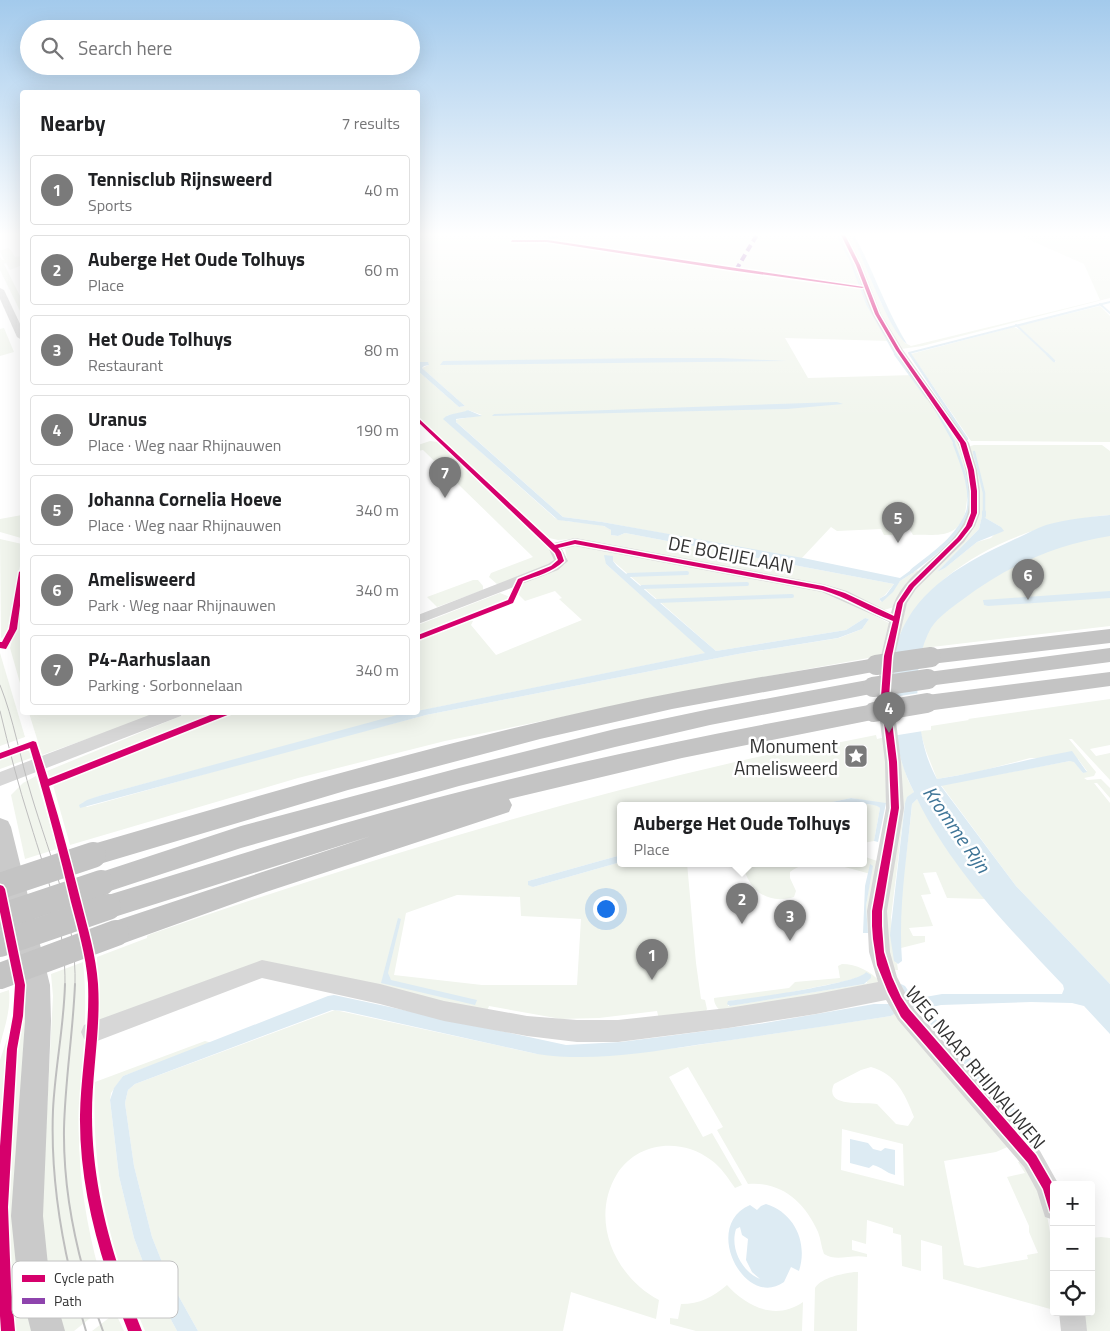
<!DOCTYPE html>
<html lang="en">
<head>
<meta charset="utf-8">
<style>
  body { margin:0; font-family:"Titillium Web",sans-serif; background:#f2f2f2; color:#202124 }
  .controls { position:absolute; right:15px; bottom:15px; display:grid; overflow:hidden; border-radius:5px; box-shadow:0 5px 20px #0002 }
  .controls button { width:45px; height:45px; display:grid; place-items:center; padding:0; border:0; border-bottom:1px solid #e0e0e0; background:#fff; color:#202124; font:25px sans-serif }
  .you { position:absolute; left:605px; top:908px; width:18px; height:18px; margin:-12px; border:4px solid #fff; border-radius:50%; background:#1a73e8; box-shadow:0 0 0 8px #1a73e833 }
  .badge { display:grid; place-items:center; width:32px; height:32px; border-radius:50%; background:#7a7a7a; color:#fff; font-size:16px; font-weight:700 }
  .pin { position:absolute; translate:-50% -41px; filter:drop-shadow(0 1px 2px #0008) }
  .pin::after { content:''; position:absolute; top:26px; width:18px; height:15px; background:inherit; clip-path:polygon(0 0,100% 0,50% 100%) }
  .popup { position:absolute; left:617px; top:802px; width:250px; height:65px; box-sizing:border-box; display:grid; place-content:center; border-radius:5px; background:#fff; filter:drop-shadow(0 1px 4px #0005); font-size:16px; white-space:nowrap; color:#757577 }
  .popup b { font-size:19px; color:#202124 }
  .popup::after { content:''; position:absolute; left:50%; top:100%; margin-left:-10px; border:10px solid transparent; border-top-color:#fff }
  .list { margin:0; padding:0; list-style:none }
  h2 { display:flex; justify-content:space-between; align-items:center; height:65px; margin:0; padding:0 20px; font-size:21px }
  h2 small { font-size:16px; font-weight:400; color:#757577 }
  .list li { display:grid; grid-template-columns:32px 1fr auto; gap:15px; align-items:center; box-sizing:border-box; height:70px; margin:0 10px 10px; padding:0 10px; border:1px solid #e0e0e0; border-radius:5px }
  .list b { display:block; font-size:19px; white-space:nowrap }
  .list p { margin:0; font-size:16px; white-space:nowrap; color:#757577 }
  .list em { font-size:16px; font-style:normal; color:#757577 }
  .icon { flex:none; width:28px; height:28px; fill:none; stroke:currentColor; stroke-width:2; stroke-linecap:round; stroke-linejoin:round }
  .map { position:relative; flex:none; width:1110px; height:1331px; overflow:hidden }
  .search { position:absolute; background:#fff; box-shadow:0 5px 20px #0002; left:20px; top:20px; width:400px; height:55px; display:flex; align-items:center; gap:12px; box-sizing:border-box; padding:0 18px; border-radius:28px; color:#757577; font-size:19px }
  .panel { position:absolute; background:#fff; box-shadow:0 5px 20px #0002; left:20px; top:90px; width:400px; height:625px; border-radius:5px }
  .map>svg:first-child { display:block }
</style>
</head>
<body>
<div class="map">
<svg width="1110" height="1331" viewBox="0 0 1110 1331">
  <rect width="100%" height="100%" fill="#fff"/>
  <g fill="#f1f5ed" fill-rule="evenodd">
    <path d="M418,233H461L513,242L466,233H842L890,341L785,338L808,378L914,375L963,449L971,490C966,497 967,505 965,513C957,540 936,534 913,535L910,530L892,531L893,535H884L881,529L837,531L831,527L801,559L602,522L563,517L454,420L482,415L468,410L462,414L448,415L445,420L555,518C571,525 600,520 611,530V535L618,536L625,533L894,584L885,595L879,599L881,602L889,595L900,581L917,570L919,572L894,607L884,610L846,593L572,539L558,540L549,538L418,417V371L459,407L465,406L422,368L429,365L425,362H418Z"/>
    <polygon points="845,233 850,233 862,254 881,303 905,343 911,346 1100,300 1084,264 1014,233 1110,233 1110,298 922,346 901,349 886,327 852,246"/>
    <polygon points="7,248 10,249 15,257 22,256 22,265 10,270 6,263 4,264 22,300 22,315 0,270 0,257 2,260 4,260 0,251"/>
    <polygon points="1100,306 1110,316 1110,442 971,441 911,354 1014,327 1022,331 1053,361 1056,362 1018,326"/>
    <polygon points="4,328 14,352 0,356 0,329"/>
    <polygon points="430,441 438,442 544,541 557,555 555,562 498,585 489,577 491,573 533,557 423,450 418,451 418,445"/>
    <path d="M974,445H1102L1110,451V515C1031,521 932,562 898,639L909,594L971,530L967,447ZM982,516L1001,527L991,538L977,542L945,568L937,572L979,529Z"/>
    <polygon points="22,515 21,538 0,532 0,519"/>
    <polygon points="1110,530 1110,626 915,649 933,612 998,563"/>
    <polygon points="0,539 22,544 22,555 8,631 6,636 1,638"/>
    <polygon points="574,545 823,590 889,623 885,655 708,687 445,741 298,778 70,845 53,785 233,713 410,713 102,795 82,803 87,807 291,750 426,715 738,654 839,638 862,629 869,619 865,618 846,630 716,651 613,561 606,564 706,653 418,711 418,640 468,620 473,621 471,625 496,655 582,620 559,599 562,598 555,591 525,601 517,593 523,583 565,564 567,558 565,549"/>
    <polygon points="473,580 478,580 483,586 483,590 437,607 427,597"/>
    <polygon points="500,593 510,597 505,602 418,636 418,625"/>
    <polygon points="22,599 22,690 10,648"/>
    <polygon points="0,653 25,737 0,746"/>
    <polygon points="1110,699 1110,745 1090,749 1096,756 1110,753 1110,780 1072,739 1069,739 1096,772 1094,776 1084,778 1087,780 1101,779 1110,788 1110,798 1097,783 1094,783 1110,803 1110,984 1016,886 941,785 1070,761 1074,761 1083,773 1087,771 1078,759 1030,758 977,772 937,779 926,751 920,731 931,730 931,726 969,720 968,719"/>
    <polygon points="29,713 160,713 42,755"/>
    <polygon points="188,713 221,713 55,777 49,777 47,771"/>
    <polygon points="892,733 908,780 914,792 905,803 891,917 895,962 897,963 898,970 894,970 885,944"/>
    <path d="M876,735L877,739L886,737L891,805L851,798L818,805H621V855L528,881L533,887L621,862L687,863L696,963L701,999L705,1000L707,1009L704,1016L660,1023L657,1011L599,1018L561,1019L489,1006L486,1014L262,963L99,1021L97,957L147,938V936L151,934C375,857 601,787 834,741L836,743ZM457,895L520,897L521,916L581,919L577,985H482L394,975L406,913Z"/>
    <polygon points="25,750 29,750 31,758 0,769 0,759"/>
    <polygon points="36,776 57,849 25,859 11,795 23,783"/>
    <path d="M917,799L939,837L985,899L947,898L936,872L923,873L931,894L921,895L933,926L909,928L913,936H925V942L901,948C897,901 908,852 912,804Z"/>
    <polygon points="857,803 876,805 880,808 874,841 863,843 863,805 847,805"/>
    <path d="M863,856L877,861L871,931L868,933L866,906L871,874C847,868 812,854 790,872V878L796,891L794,897C767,905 748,890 743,864L863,863Z"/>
    <path d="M83,962C89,1016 81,1070 79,1125C78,1184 90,1247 109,1303L74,1331H61L40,1242L53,996L51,974Z"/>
    <path d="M842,964C856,964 871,971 880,982L724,1014C718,1009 714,1005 714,998L789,988L795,982L840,978L838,966ZM865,975L867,983L864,984L728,1006V1001L767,997L846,981Z"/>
    <path d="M9,990C11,1009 5,1026 0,1045V993Z"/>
    <polygon points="25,1003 32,1331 14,1331 12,1317 15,1295 9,1260 7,1211 14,1078 18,1039"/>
    <path d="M335,1010L537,1054L678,1048L891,1016L897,1012L1012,1145L996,1152L944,1161L964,1265L978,1268L1028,1259L1027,1255L1038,1253L1029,1232V1226L1007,1177L1025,1173L1018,1162L1021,1161L1045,1203L1054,1256V1310L943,1279L942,1246L921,1240V1271L902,1266L901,1235L893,1233V1228L867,1220L866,1244L852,1240V1250L867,1254V1257C850,1254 837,1262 824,1254C821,1247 821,1239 818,1232C805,1202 781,1181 748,1184L717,1130L723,1127L688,1067L669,1077L703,1137L712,1133L742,1185L735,1188C728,1178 721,1167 711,1160C681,1137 637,1142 617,1174C589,1220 615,1277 659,1300L656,1319L571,1292L563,1331H198L168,1277L152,1237L134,1166L125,1103L128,1090L135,1084ZM871,1067C896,1074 905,1094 914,1117L908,1126L896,1124L877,1104C866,1101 823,1109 834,1084L861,1070ZM842,1129L903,1144L904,1186L841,1170Z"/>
    <polygon points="12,1024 5,1061 0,1135 0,1060"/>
    <path d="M205,1041L212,1043L123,1076L111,1093L110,1100L119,1176L134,1238L149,1278L177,1331H145C109,1248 91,1173 95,1082Z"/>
    <polygon points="1101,1237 1110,1238 1110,1331 1082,1331 1079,1312 1091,1312 1091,1238"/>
    <path d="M854,1272H858L857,1331H814L815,1288C822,1277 842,1274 854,1272Z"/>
    <path d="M727,1285C747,1307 776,1321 803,1302L802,1331H696L670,1324V1318L678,1319L681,1304C700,1304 713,1297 727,1285Z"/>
    <polygon points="114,1314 117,1316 124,1331 92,1331"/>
  </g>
  <g fill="#ddebf3" fill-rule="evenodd">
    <path d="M850,233H853C873,269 885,308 907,344C888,331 864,257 850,233Z"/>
    <polygon points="652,358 721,358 787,361 440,365 443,361"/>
    <polygon points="418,362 428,362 429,365 424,366 422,368 465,406 459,407 418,371"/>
    <polygon points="837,402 843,404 787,409 492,416 494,414"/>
    <path d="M468,410L482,416L456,419V422L563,517L602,522L803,558L900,578L911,570L914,572L900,581L893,592L882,602L879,599L886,595L894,584L625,533L618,536L611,535V530L604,526L558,520L443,419C449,412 461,414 468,410Z"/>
    <path d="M1110,515V536C1054,545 1007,566 962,600C951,608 938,617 931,628C918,651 916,680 918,706C920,731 924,756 937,779C983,772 1026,759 1072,751L1087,772L1083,773L1074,762L1070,761L941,786L1016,886L1110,984V1034L1084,1006L1072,1003L1031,1002L941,1005L927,1008L951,1038L985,1073L988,1078L987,1086L980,1082L920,1012C912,1007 898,1011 891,1016C826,1026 761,1036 696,1045C643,1053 590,1062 537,1054L344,1011L332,1010L135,1084L128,1090L125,1103L134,1166L152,1237L168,1277L198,1331H177L149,1278L134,1238L119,1176L110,1100L114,1088L123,1076L328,996L334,995L566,1045L621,1042L668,1036L765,1023L874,1004H893L901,984L905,986L914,999L942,994H1062L1064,989L1063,985C1009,928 952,870 917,799L912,804C907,857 898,908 902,961L898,964L894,961L890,935L905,803L907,797L914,792C900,765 897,746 894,716C891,688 889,664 899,637C918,587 966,562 1011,541C1023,536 1034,529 1046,525C1067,519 1089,517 1110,515Z"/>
    <polygon points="982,516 1001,527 1004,531 977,542 945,568 937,572 979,529"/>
    <polygon points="604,555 613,556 613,561 617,566 716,651 846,630 865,618 869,619 862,629 838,638 738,654 426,715 80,808 79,805 87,800 102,795 397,715 705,653 606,564"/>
    <polygon points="1110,591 1110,598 988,606 984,605 983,600"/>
    <path d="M851,798L886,803L878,842L874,841L880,808C872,800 831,805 818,805Z"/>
    <polygon points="621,855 621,862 533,887 528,885 528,881"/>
    <polygon points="870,864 873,866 866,906 868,933 863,933 865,886"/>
    <polygon points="398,918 401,919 388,973 391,980 477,1000 475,1005 381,983"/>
    <path d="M866,972L871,975V978L864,984L730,1006L727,1004L728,1001C747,999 861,983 866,972Z"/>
    <polygon points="1006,1100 1008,1101 1041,1140 1034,1143 1001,1104"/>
    <path d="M850,1139L868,1143L873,1149L881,1151L885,1148L895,1150V1175C886,1173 882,1167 873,1165L869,1168L850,1163Z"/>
    <path d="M766,1204C795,1213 808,1243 799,1271L791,1267L784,1282C745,1310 701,1226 750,1205L757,1210L761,1206ZM740,1227L742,1235L748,1239L746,1260L752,1272L760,1279C741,1271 730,1248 736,1229Z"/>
  </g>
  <polygon fill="#fff" points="919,693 923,731 892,736 887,698"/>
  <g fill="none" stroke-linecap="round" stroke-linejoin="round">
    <g stroke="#ddebf3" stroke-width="2">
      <polyline points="836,233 850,259 867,304 896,355"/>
      <polyline points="536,240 585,233"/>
      <polyline points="1100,304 1110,313"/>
      <polyline points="1016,325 1048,355"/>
      <polyline points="911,355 909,353 1110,302"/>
    </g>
    <g stroke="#ddebf3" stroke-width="2.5">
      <polyline points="895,354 927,398"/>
      <polyline points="910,354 967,439"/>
      <polyline points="1047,354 1054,361"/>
      <polyline points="936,410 954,442"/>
      <path d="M954,444C962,465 973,491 967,514"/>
      <polyline points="974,452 984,493 984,514"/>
    </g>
    <g stroke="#ddebf3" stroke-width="4">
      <polyline points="984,512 984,516"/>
      <path d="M912,571C933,554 958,538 968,512"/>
      <polyline points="628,575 687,573"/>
      <polyline points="642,587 747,584"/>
      <polyline points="657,601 792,596"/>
    </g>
    <g fill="#d7d7d7" fill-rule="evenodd">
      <path d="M838,233H846L862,265L881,314L903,350L969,443L977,470L980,491V513L975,526L964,542L916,589L907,603L895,656L893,697L901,762L904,808L887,911L890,952L897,977L912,1006L1040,1151L1059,1185H1054V1220L1045,1217L1037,1191L1024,1167L898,1020L886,1000L816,1014L728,1028L618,1042H577L527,1036L444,1021L380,1004L262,978L92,1043L84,1039L81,1032L84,1025L262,960L380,984L444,1001L527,1016L577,1020H618L728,1008L816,994L878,982L869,952L867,911L886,808L885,762L877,697L881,656L889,622L822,592L575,546L562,549L568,561L558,570L418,624V615L548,564L554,560L548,547L549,544L575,538L823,584L847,591L891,613C900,570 954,554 967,515C973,497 965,462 958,444C952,430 939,416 930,403C911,375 891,347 874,317C866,302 861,283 855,267C850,256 844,244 838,233Z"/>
      <polygon points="0,288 4,290 22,328 22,340 17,337 0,299"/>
      <polygon points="157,712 183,712 181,716 0,786 0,772"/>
      <polygon points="1059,1312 1085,1312 1087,1331 1061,1331"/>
    </g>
    <polygon fill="#cacaca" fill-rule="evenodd" points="0,818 8,821 11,827 50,985 51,1021 43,1216 49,1275 65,1331 31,1331 17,1275 11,1216 25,1021 24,985 0,877"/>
    <g fill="#c4c4c4" fill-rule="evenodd">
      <polygon points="1110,629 1110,643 931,664 924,662 920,657 924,652 931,650"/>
      <polygon points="1110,648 1110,662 928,686 920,684 917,679 920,674 928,672"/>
      <path d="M876,658L884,660L887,665L884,670L672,709L540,739L348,790L93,866L84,863L80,855L84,847L93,844C263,794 432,745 605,707C695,687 786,673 876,658Z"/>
      <polygon points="1110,672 1110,686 927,711 919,709 916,703 919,697 927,695"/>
      <polygon points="873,679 881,682 884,687 881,692 710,725 615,747 459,786 241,848 101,894 92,891 88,883 92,875 241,826 459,768 615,729 710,709"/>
      <path d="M874,704L882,706L885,712L882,718L682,758L509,799L512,805L509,812L266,892L116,946L106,942L102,933L106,924L371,836L108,919L98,915L94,907L98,899L108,895C214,862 320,829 428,800C575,761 724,731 874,704Z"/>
    </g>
    <g stroke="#bebebe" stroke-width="1">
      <path d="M0,685C14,720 20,758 31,794C50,858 77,918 75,986"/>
      <path d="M0,711C9,748 18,785 30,822C47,878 66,926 65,986"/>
    </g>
    <g stroke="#bebebe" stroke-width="2">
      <path d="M65,984C64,1026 55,1068 53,1110C50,1185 64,1259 86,1331"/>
      <path d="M75,984C73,1033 65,1081 64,1129C63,1199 79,1266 103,1331"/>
    </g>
    <g stroke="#c4c4c4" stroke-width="20">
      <polyline points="876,665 931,657"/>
      <polyline points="873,687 928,679"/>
      <polyline points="874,712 927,703"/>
    </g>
    <g stroke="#c4c4c4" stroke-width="26">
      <polyline points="0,886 93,855"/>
      <polyline points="0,917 101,883"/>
      <polyline points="0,944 108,907"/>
      <polyline points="0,976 116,933"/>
    </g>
    <polyline stroke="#8e44ad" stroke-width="4" stroke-dasharray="7 4" stroke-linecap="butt" points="736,270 758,233"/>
    <g stroke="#fff" stroke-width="3">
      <g id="cycleway">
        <path d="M840,233H844L860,265L879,314L900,350L966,443L974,470L977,491V513L972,526L961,540L914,587L903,603L892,656L889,697L897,762L899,808L882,911V926L884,952L892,977L901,997L909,1009L1036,1155L1054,1186V1214L1050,1212L1043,1189L1028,1163L901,1017L888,992L877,965L873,939L872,926V911L891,808L889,762L881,697L884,656L893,621C868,612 847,597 822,590L575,544L558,548L561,552L564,561C553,572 537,576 523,581L513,603L418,640V635L508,600L518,579L551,566L558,560L555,553L418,422V418L555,545L575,540L823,586L845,593L894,616L897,603L909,585L957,538L966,526L971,513V491L968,470L960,443L896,350L875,314L856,265Z"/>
        <polygon points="512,240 547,240 864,287 862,288 730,270 547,242 511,242"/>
        <polygon points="22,570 22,590 17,629 6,649 0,648 0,642 2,642 9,629 19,572"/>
        <path d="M218,712H231L230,714L49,786C61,824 71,863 81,902C88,930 96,955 98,984C101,1028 92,1071 92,1115C92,1191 114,1262 142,1331H128C101,1262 79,1190 80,1115C81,1071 90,1027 88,983C86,955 78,929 71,902C59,850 45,799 30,748L0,759V753L33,741L36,742L48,779Z"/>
        <polygon points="0,885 3,886 5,889 25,985 23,1016 17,1049 8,1207 11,1286 15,1331 1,1331 0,1316 0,1146 7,1049 13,1016 15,985 0,912"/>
      </g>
    </g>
    <use href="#cycleway" fill="#d6006c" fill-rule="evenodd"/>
  </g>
  <linearGradient id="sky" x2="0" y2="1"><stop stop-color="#a3caec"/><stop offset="0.56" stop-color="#fff"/><stop offset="1" stop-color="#fff" stop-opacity="0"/></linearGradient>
  <rect width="1110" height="419" fill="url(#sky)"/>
  <defs>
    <g id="sight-square" transform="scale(1.25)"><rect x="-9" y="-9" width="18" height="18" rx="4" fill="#7a7a7a" stroke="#fff"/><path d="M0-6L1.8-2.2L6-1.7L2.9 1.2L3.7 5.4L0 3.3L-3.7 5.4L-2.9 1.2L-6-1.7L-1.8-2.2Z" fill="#fff"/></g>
  </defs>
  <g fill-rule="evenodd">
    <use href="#sight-square" x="856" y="756"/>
  </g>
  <g text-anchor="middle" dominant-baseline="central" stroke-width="5" stroke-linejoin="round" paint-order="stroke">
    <g font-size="19" fill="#333" stroke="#fff">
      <text transform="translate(731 554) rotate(11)">DE BOEIJELAAN</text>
      <text transform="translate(976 1067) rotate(50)">WEG NAAR RHIJNAUWEN</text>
    </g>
    <g font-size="19" fill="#333" stroke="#fff" text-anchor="end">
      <text x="838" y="745">Monument<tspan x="838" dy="22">Amelisweerd</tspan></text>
    </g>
    <g font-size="20" font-style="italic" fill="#3f7597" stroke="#fff">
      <text transform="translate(957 829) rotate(55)">Kromme Rijn</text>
    </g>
  </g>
  <rect x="12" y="1261" width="166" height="57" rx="8" fill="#fff" stroke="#c2c2c2" stroke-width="1"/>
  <rect x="22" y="1275" width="23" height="7" fill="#d6006c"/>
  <rect x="22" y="1298" width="23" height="6" fill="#8e44ad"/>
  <g font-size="14" fill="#333">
    <text x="54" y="1283">Cycle path</text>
    <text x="54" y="1306">Path</text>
  </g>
</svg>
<div class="controls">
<button>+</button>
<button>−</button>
<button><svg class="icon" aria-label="locate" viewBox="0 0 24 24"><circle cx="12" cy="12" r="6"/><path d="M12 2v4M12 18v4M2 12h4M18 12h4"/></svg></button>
</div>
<div class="you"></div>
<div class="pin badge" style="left:652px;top:980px">1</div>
<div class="pin badge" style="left:742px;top:924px">2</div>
<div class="popup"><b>Auberge Het Oude Tolhuys</b>Place</div>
<div class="pin badge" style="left:790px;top:941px">3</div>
<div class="pin badge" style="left:889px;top:733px">4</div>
<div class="pin badge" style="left:898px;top:543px">5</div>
<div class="pin badge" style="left:1028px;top:600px">6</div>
<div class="pin badge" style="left:445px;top:498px">7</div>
<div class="search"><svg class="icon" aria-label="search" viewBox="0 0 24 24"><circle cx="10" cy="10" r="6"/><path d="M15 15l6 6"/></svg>Search here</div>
<section class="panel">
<h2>Nearby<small>7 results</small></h2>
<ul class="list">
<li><span class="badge">1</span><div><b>Tennisclub Rijnsweerd</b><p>Sports</p></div><em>40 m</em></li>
<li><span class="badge">2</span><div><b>Auberge Het Oude Tolhuys</b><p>Place</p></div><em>60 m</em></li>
<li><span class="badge">3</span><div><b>Het Oude Tolhuys</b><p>Restaurant</p></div><em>80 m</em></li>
<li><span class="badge">4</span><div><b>Uranus</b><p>Place · Weg naar Rhijnauwen</p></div><em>190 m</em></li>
<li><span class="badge">5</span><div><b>Johanna Cornelia Hoeve</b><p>Place · Weg naar Rhijnauwen</p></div><em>340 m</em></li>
<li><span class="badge">6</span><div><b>Amelisweerd</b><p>Park · Weg naar Rhijnauwen</p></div><em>340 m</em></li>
<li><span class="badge">7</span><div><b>P4-Aarhuslaan</b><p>Parking · Sorbonnelaan</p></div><em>340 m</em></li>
</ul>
</section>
</div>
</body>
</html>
